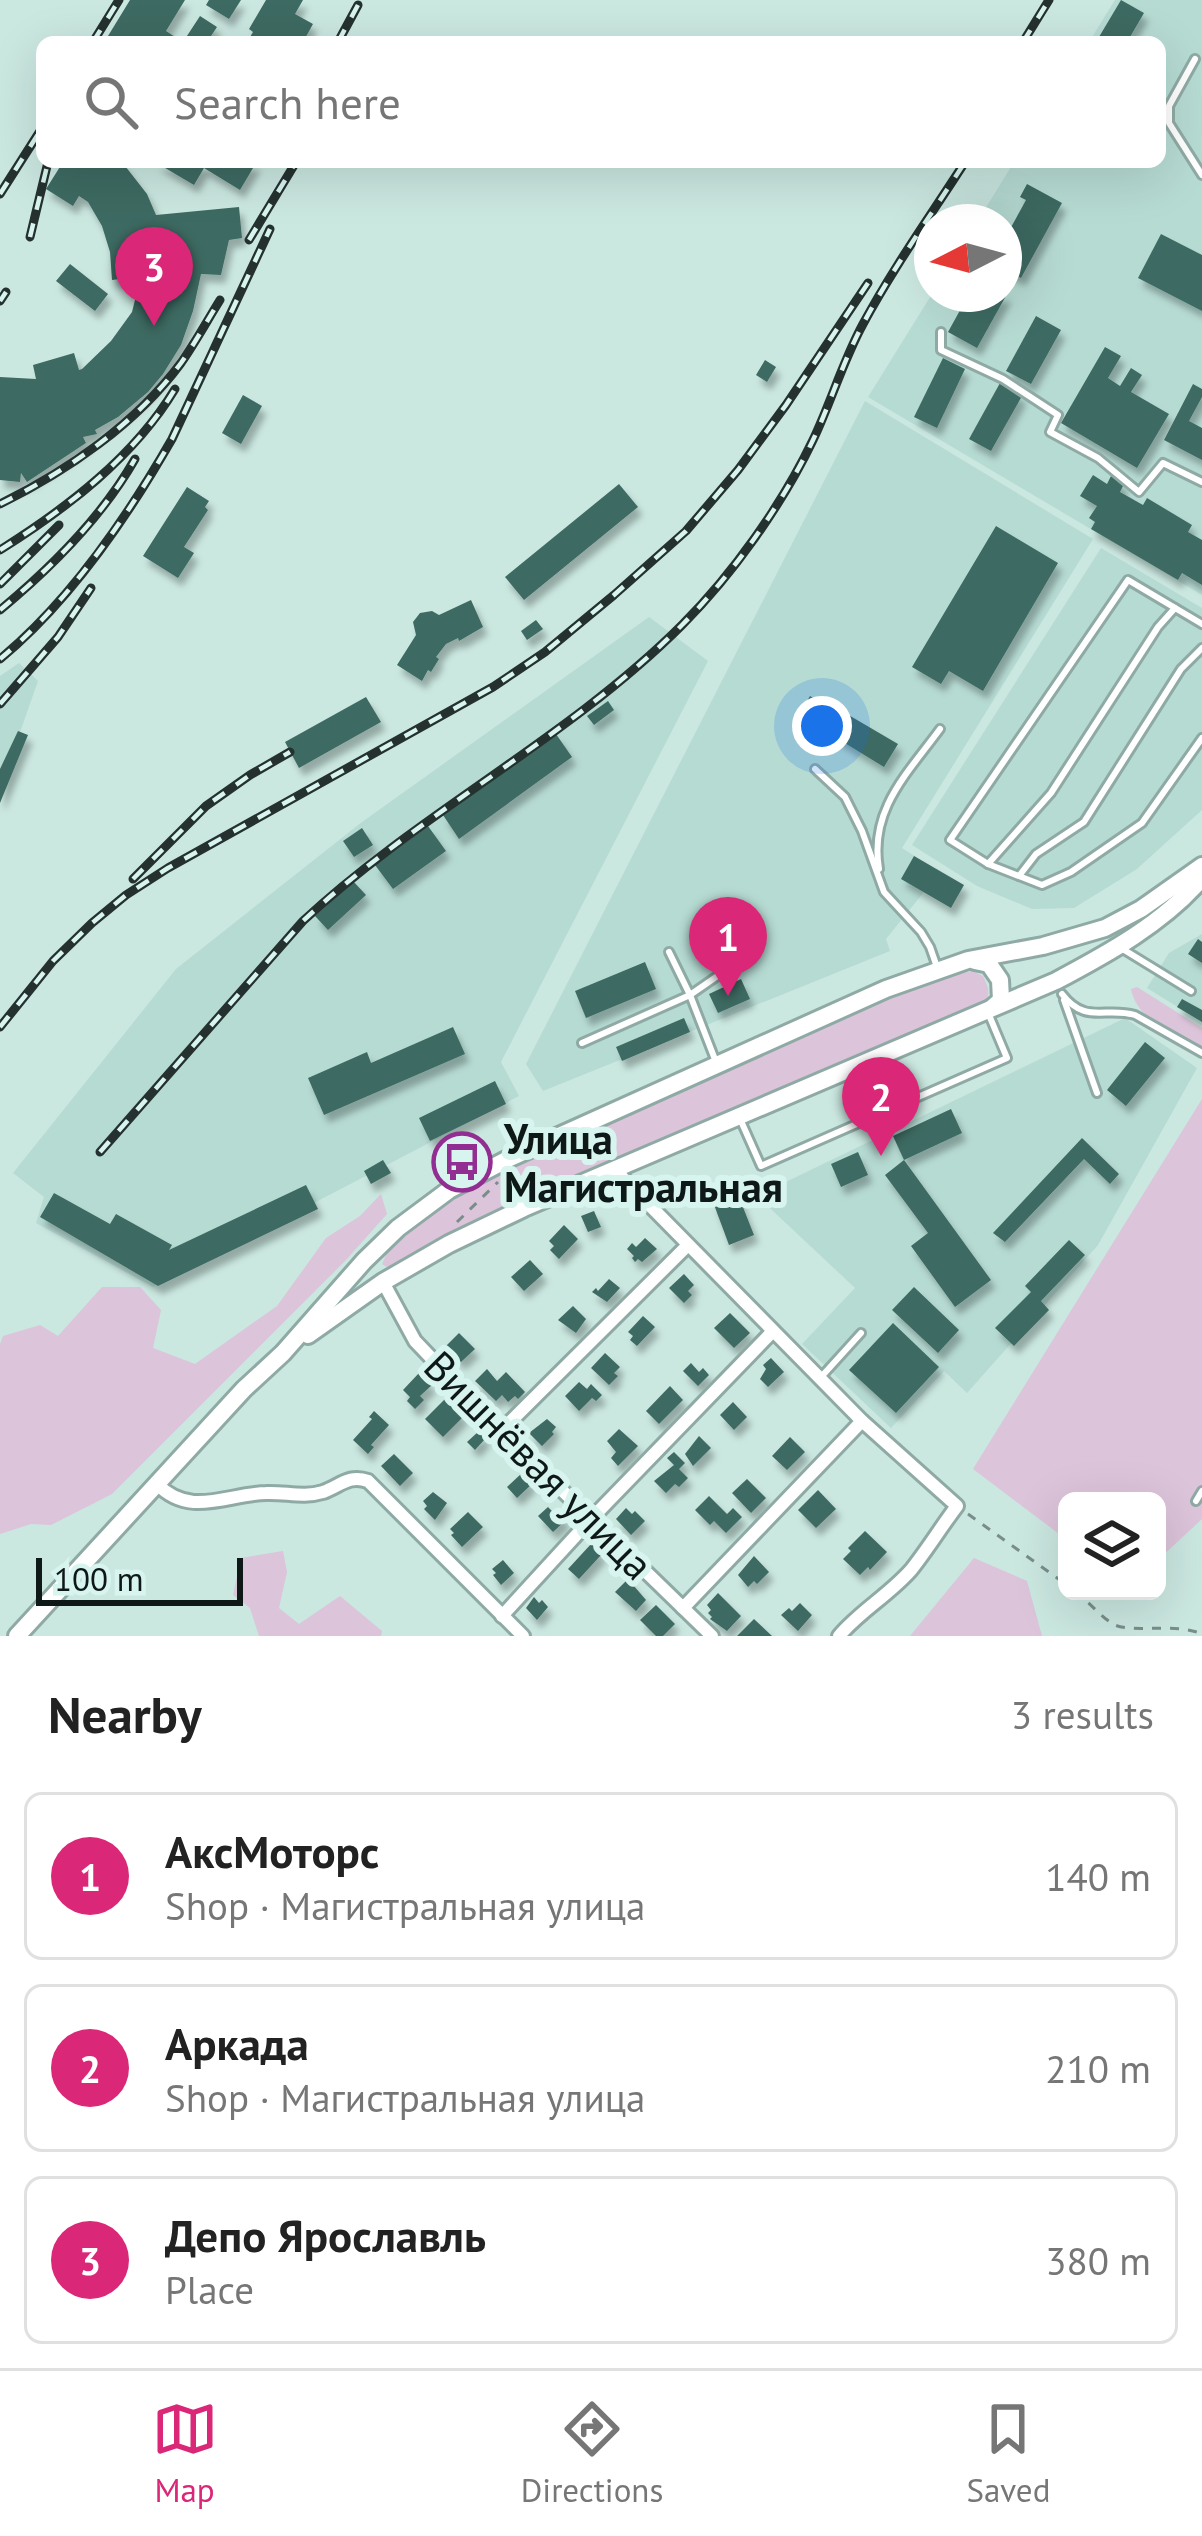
<!DOCTYPE html>
<html lang="en">
<head>
<meta charset="utf-8">
<style>
  body { margin:0; font-family:"PT Sans",sans-serif; background:#f6f6f6; color:#222 }
  .controls { position:absolute; right:36px; bottom:36px; display:grid; overflow:hidden; border-radius:18px; box-shadow:0 12px 48px #0002 }
  .controls button { width:108px; height:108px; display:grid; place-items:center; padding:0; border:0; border-bottom:3px solid #e0e0e0; background:#fff; color:#222; font:60px sans-serif }
  .compass { position:absolute; left:914px; top:204px; width:108px; height:108px; border-radius:50%; background:#fff; box-shadow:0 12px 48px #0002; rotate:264deg }
  .scale { position:absolute; left:36px; bottom:30px; width:207px; box-sizing:border-box; padding-left:12px; border:6px solid #0e1917; border-top:0; font-size:33px; line-height:42px; white-space:nowrap; color:#0e1917; -webkit-text-stroke:9px #d7f4ee; paint-order:stroke }
  .you { position:absolute; left:822px; top:726px; width:42px; height:42px; margin:-30px; border:9px solid #fff; border-radius:50%; background:#1a73e8; box-shadow:0 0 0 18px #1a73e833 }
  .badge { display:grid; place-items:center; width:78px; height:78px; border-radius:50%; background:#db2777; color:#fff; font-size:39px; font-weight:700 }
  .pin { position:absolute; translate:-50% -99px; filter:drop-shadow(0 3px 6px #0008) }
  .pin::after { content:''; position:absolute; top:63px; width:42px; height:36px; background:inherit; clip-path:polygon(0 0,100% 0,50% 100%) }
  .list { margin:0; padding:0; list-style:none }
  h2 { display:flex; justify-content:space-between; align-items:center; height:156px; margin:0; padding:0 48px; font-size:51px }
  h2 small { font-size:39px; font-weight:400; color:#767676 }
  .list li { display:grid; grid-template-columns:78px 1fr auto; gap:36px; align-items:center; box-sizing:border-box; height:168px; margin:0 24px 24px; padding:0 24px; border:3px solid #e0e0e0; border-radius:18px }
  .list b { display:block; font-size:45px; white-space:nowrap }
  .list p { margin:0; font-size:39px; white-space:nowrap; color:#767676 }
  .list em { font-size:39px; font-style:normal; color:#767676 }
  .icon { flex:none; width:66px; height:66px; fill:none; stroke:currentColor; stroke-width:2; stroke-linecap:round; stroke-linejoin:round }
  .map { position:relative; flex:none; width:1202px; height:1636px; overflow:hidden }
  .search { position:absolute; background:#fff; box-shadow:0 12px 48px #0002; left:36px; right:36px; top:36px; height:132px; display:flex; align-items:center; gap:30px; box-sizing:border-box; padding:0 42px; border-radius:18px; color:#767676; font-size:45px }
  .sheet { height:732px; background:#fff }
  nav { display:flex; justify-content:space-around; align-items:center; box-sizing:border-box; height:168px; border-top:3px solid #e0e0e0; background:#fff; font-size:33px; color:#767676 }
  nav a { display:grid; justify-items:center; gap:6px }
  nav .on { color:#db2777 }
  .map>svg:first-child { display:block }
</style>
</head>
<body>
<div class="map">
<svg width="1202" height="1636" viewBox="0 0 1202 1636">
  <defs>
    <filter id="shadow"><feDropShadow dx="4.5" dy="8" stdDeviation="3" flood-color="#0004"/></filter>
  </defs>
  <rect width="100%" height="100%" fill="#cae7e0"/>
  <g fill="#b6dbd3">
    <polygon points="1115,0 1202,0 1202,595 868,397 932,294 1004,294 1004,222 977,222 1014,162 1160,162 1160,42 1089,42"/>
    <polygon points="865,401 1093,539 902,848 940,872 886,939 890,951 543,1091 526,1064"/>
    <polygon points="1101,548 1202,608 1202,810 1137,869 1074,908 1032,909 977,886 912,845"/>
    <polygon points="649,617 708,661 501,1062 519,1096 153,1287 36,1223 44,1197 13,1173 176,969 362,822"/>
    <polygon points="19,663 38,681 0,789 0,676"/>
    <polygon points="1202,934 1202,1022 1147,988 1169,953"/>
    <polygon points="1125,1018 1197,1068 1098,1245 967,1393 944,1371 891,1428 802,1344 855,1288 757,1196"/>
  </g>
  <g fill="#dcc4da">
    <path d="M973,971L983,976C988,987 993,995 981,1004L471,1225L394,1265L387,1267L382,1264L387,1253L416,1225L468,1190L789,1037L939,978Z"/>
    <path d="M1137,987L1202,1028V1049C1174,1033 1138,1022 1131,989Z"/>
    <polygon points="1202,1099 1202,1519 1157,1561 1157,1501 1067,1501 1067,1540 973,1469"/>
    <polygon points="381,1194 387,1214 346,1260 112,1494 51,1525 31,1524 0,1534 0,1344 3,1336 40,1325 58,1336 102,1287 140,1287 161,1310 153,1348 195,1364 277,1306 326,1238 360,1216"/>
    <polygon points="283,1551 287,1572 279,1608 299,1624 340,1596 382,1631 381,1636 259,1636 250,1608 233,1595 241,1558"/>
    <polygon points="974,1558 1027,1581 1042,1636 910,1636"/>
  </g>
  <g fill="#3e6a62" filter="url(#shadow)">
    <polygon points="130,0 185,0 166,31 183,42 200,16 217,27 207,42 117,42 108,36"/>
    <polygon points="209,0 241,0 229,19 206,5"/>
    <polygon points="266,0 303,0 295,14 313,24 303,42 247,42 253,32 249,29"/>
    <polygon points="1121,0 1144,13 1130,37 1139,42 1096,42"/>
    <polygon points="63,162 122,162 147,194 156,215 239,207 242,238 229,240 221,275 201,274 193,311 181,345 163,374 148,392 118,417 95,430 97,434 83,437 86,443 27,482 21,473 20,482 0,480 0,377 36,379 33,365 74,353 79,370 82,369 111,341 132,312 139,284 138,277 112,280 110,252 102,226 88,202 79,196 73,206 46,189"/>
    <polygon points="155,162 254,162 256,163 240,190 204,168 194,185"/>
    <polygon points="1027,184 1062,203 1021,278 1004,269 1004,240 1026,200 1020,197"/>
    <polygon points="1161,234 1202,255 1202,311 1138,278"/>
    <polygon points="70,264 108,294 95,311 56,281"/>
    <polygon points="969,294 1007,294 977,348 948,332"/>
    <polygon points="1036,316 1061,330 1031,384 1006,371"/>
    <polygon points="1105,347 1121,356 1108,378 1120,386 1131,368 1142,375 1131,392 1169,414 1137,468 1061,423"/>
    <polygon points="943,358 965,369 937,428 914,417"/>
    <polygon points="765,360 776,367 767,382 756,375"/>
    <polygon points="1000,383 1022,396 991,451 969,439"/>
    <polygon points="1193,384 1202,389 1202,397 1189,421 1202,428 1202,460 1164,440"/>
    <polygon points="243,395 262,406 241,444 222,433"/>
    <polygon points="1093,475 1107,484 1111,476 1124,484 1120,492 1143,505 1147,498 1192,525 1188,532 1202,540 1202,585 1182,573 1178,580 1091,529 1095,522 1089,518 1097,506 1080,496"/>
    <polygon points="619,484 638,507 524,600 505,577"/>
    <polygon points="187,487 209,501 205,507 208,510 184,547 194,553 178,578 143,556"/>
    <polygon points="996,526 1058,563 983,691 949,671 941,684 912,667"/>
    <polygon points="471,600 483,627 459,641 458,638 446,644 436,657 439,659 431,672 428,670 422,681 397,665 416,635 413,622 420,613 432,611 439,615"/>
    <polygon points="536,620 543,629 527,640 521,631"/>
    <polygon points="810,696 821,703 823,700 898,744 884,767 799,715"/>
    <polygon points="366,697 381,722 299,768 285,742"/>
    <polygon points="608,701 614,710 594,725 587,716"/>
    <polygon points="18,731 28,735 0,803 0,769"/>
    <polygon points="556,734 572,757 459,839 443,815"/>
    <polygon points="428,826 446,851 393,889 375,865"/>
    <polygon points="362,828 373,845 354,857 343,841"/>
    <polygon points="914,856 964,885 951,908 901,879"/>
    <polygon points="353,881 366,895 328,930 315,916"/>
    <polygon points="1198,939 1202,942 1202,963 1188,954"/>
    <polygon points="645,962 656,989 586,1018 575,991"/>
    <polygon points="741,979 750,999 718,1013 709,994"/>
    <polygon points="1182,999 1202,1010 1202,1022 1177,1007"/>
    <polygon points="684,1018 690,1032 622,1061 616,1047"/>
    <polygon points="453,1027 465,1054 324,1115 308,1078 367,1052 371,1063"/>
    <polygon points="1145,1042 1165,1058 1126,1106 1107,1090"/>
    <polygon points="495,1081 506,1104 430,1141 419,1118"/>
    <polygon points="951,1109 962,1133 904,1160 893,1136"/>
    <polygon points="1082,1138 1119,1174 1110,1184 1084,1159 1005,1242 993,1233"/>
    <polygon points="858,1152 868,1175 841,1187 831,1164"/>
    <polygon points="383,1160 391,1173 371,1184 364,1171"/>
    <polygon points="904,1160 991,1280 955,1307 911,1246 928,1233 885,1175"/>
    <polygon points="306,1185 318,1209 158,1286 40,1217 54,1193 110,1224 116,1214 172,1245 169,1250"/>
    <polygon points="737,1192 754,1235 729,1245 713,1202"/>
    <polygon points="594,1211 601,1227 588,1232 581,1216"/>
    <polygon points="564,1225 578,1239 559,1259 550,1250 554,1246 549,1241"/>
    <polygon points="645,1238 657,1249 642,1262 638,1259 635,1262 632,1258 634,1256 627,1249 632,1243 636,1247"/>
    <polygon points="1069,1240 1085,1255 1041,1301 1049,1310 1014,1346 995,1328 1031,1292 1025,1286"/>
    <polygon points="530,1260 543,1274 524,1291 511,1277"/>
    <polygon points="684,1274 694,1285 688,1291 692,1295 684,1303 669,1288"/>
    <polygon points="609,1279 620,1288 607,1302 592,1292 596,1288 598,1291"/>
    <polygon points="914,1287 959,1330 938,1353 892,1310"/>
    <polygon points="573,1306 586,1319 576,1333 558,1320"/>
    <polygon points="730,1313 750,1333 734,1348 714,1328"/>
    <polygon points="643,1316 655,1327 637,1346 630,1340 633,1336 628,1332"/>
    <polygon points="893,1323 939,1367 896,1413 849,1370"/>
    <polygon points="459,1333 475,1349 461,1362 445,1347"/>
    <polygon points="605,1353 620,1367 614,1373 618,1376 609,1385 591,1368"/>
    <polygon points="771,1358 784,1372 768,1387 760,1379 766,1369 763,1365"/>
    <polygon points="691,1363 699,1372 703,1368 709,1375 698,1386 683,1371"/>
    <polygon points="487,1369 497,1381 506,1372 525,1392 518,1399 515,1396 508,1402 502,1395 496,1401 475,1381"/>
    <polygon points="419,1373 432,1385 420,1396 424,1400 415,1409 407,1401 410,1397 403,1390"/>
    <polygon points="579,1382 587,1389 591,1384 602,1395 596,1401 592,1398 579,1411 565,1396"/>
    <polygon points="670,1386 683,1400 659,1424 646,1411"/>
    <polygon points="446,1398 464,1416 443,1437 425,1419"/>
    <polygon points="733,1402 747,1417 734,1430 720,1415"/>
    <polygon points="374,1411 389,1425 371,1445 374,1447 368,1454 353,1440 372,1419 369,1417"/>
    <polygon points="547,1419 556,1427 552,1432 554,1434 542,1446 529,1433"/>
    <polygon points="619,1429 638,1446 618,1466 611,1458 616,1452 607,1441"/>
    <polygon points="479,1431 486,1438 475,1450 467,1442"/>
    <polygon points="699,1436 711,1448 693,1466 685,1454"/>
    <polygon points="790,1437 805,1452 787,1470 772,1456"/>
    <polygon points="674,1452 685,1463 679,1469 688,1478 679,1487 675,1484 666,1493 654,1481 674,1465 667,1458"/>
    <polygon points="394,1454 413,1473 400,1486 381,1466"/>
    <polygon points="522,1473 532,1484 517,1498 507,1487"/>
    <polygon points="747,1479 766,1498 751,1513 732,1493"/>
    <polygon points="818,1490 836,1509 816,1528 798,1510"/>
    <polygon points="433,1492 447,1503 435,1520 424,1509 427,1506 423,1501"/>
    <polygon points="709,1496 727,1514 733,1508 742,1517 726,1533 714,1521 710,1525 695,1510"/>
    <polygon points="548,1507 553,1512 556,1509 566,1520 553,1532 538,1516"/>
    <polygon points="626,1508 632,1514 635,1511 645,1521 631,1535 616,1519"/>
    <polygon points="468,1512 483,1527 462,1547 451,1535 454,1533 450,1529"/>
    <polygon points="865,1531 887,1552 870,1570 868,1567 860,1575 843,1559 851,1551 848,1548"/>
    <polygon points="591,1544 602,1554 579,1579 568,1569"/>
    <polygon points="754,1556 769,1572 757,1584 754,1581 748,1587 738,1575"/>
    <polygon points="503,1560 514,1573 501,1585 493,1575 496,1573 492,1569"/>
    <polygon points="628,1579 646,1600 636,1611 615,1592"/>
    <polygon points="718,1593 741,1616 727,1631 710,1619 712,1617 708,1613 711,1610 707,1605"/>
    <polygon points="534,1597 539,1603 542,1600 548,1607 537,1620 526,1608"/>
    <polygon points="800,1603 812,1615 798,1631 781,1615 789,1608 792,1611"/>
    <polygon points="656,1605 675,1624 663,1636 656,1636 640,1620"/>
    <polygon points="754,1619 772,1636 737,1636"/>
  </g>
  <g fill="none" stroke-linecap="round" stroke-linejoin="round">
    <g stroke="#8faaa4" stroke-width="12">
      <g id="lane">
        <polyline points="1195,59 1169,106 1169,123 1202,175"/>
        <polyline points="941,332 941,350 1003,379 1058,415 1050,432 1098,458 1139,492 1163,463 1202,482"/>
        <polyline points="1202,624 1128,580 950,840 988,864 1042,885 1071,872 1142,823 1202,738"/>
        <polyline points="815,769 845,797 862,831 884,892 921,932 930,947 937,967"/>
        <polyline points="988,864 1051,793 1158,627 1175,608"/>
        <path d="M879,869C869,810 907,774 940,729"/>
        <polyline points="1019,876 1036,854 1084,822 1181,669 1202,648"/>
        <polyline points="1121,948 1191,991"/>
        <polyline points="669,952 690,995 716,977"/>
        <path d="M1062,994C1086,1025 1105,1006 1135,1015L1202,1053"/>
        <polyline points="1064,1000 1097,1093"/>
        <polyline points="582,1043 690,995 716,1062"/>
        <polyline points="741,1121 761,1166 1007,1058 989,1015"/>
        <polyline points="822,1376 861,1333"/>
        <polyline points="1196,1501 1202,1491"/>
      </g>
    </g>
    <g stroke="#8faaa4" stroke-width="18">
      <g id="street">
        <path d="M614,1169L862,1421L957,1506C941,1527 927,1550 911,1570C889,1595 860,1611 839,1636"/>
        <polyline points="383,1282 415,1341 501,1431 712,1636"/>
        <polyline points="501,1431 688,1245"/>
        <path d="M157,1484C190,1518 227,1494 266,1493C286,1492 303,1498 323,1492C340,1486 349,1474 368,1481L523,1636"/>
        <polyline points="683,1608 862,1421"/>
        <polyline points="502,1616 591,1519 772,1332"/>
      </g>
    </g>
    <g stroke="#8faaa4" stroke-width="22">
      <g id="secondary">
        <polyline points="975,961 989,964 1000,980 1001,1000 993,1007"/>
        <path d="M308,1335L383,1282L449,1244L524,1208L1056,981C1107,954 1164,923 1202,878"/>
        <polyline points="17,1636 244,1389 283,1353 364,1261 398,1228 449,1190 510,1158 886,989 968,960 1043,946 1105,928 1141,909 1202,866"/>
      </g>
    </g>
    <g stroke="#798e8a" stroke-width="3" stroke-dasharray="9 9" stroke-linecap="butt">
      <polyline points="0,502 3,503"/>
      <polyline points="457,1222 498,1182"/>
      <polyline points="968,1514 1067,1585"/>
      <path d="M1075,1591C1088,1601 1100,1616 1113,1624C1130,1634 1175,1622 1202,1634"/>
    </g>
    <use href="#lane" stroke="#fff" stroke-width="6"/>
    <use href="#street" stroke="#fff" stroke-width="12"/>
    <use href="#secondary" stroke="#fff" stroke-width="16"/>
    <g stroke="#24312f" stroke-width="9">
      <g id="rail">
        <polyline points="93,42 119,0"/>
        <polyline points="338,42 358,5"/>
        <polyline points="1023,42 1049,0"/>
        <polyline points="0,194 42,128"/>
        <polyline points="30,237 48,162"/>
        <polyline points="249,240 296,162"/>
        <polyline points="0,301 6,292"/>
        <path d="M0,504C67,471 136,424 181,363C195,343 207,321 220,300"/>
        <path d="M0,550C67,508 134,457 175,389"/>
        <polyline points="0,584 59,525"/>
        <path d="M0,610C52,567 102,517 135,459"/>
        <path d="M0,659C68,603 128,516 172,439L270,229"/>
        <polyline points="0,704 58,637 91,588"/>
        <polyline points="133,879 206,806 250,775 290,752"/>
        <polyline points="0,1027 53,961 92,923 126,895 168,868 493,687 545,652 614,595 686,531 738,470 786,405 868,283"/>
        <path d="M100,1152L303,921C420,812 568,739 682,625C732,575 782,505 813,440C831,402 843,361 863,324C893,268 931,215 965,162"/>
      </g>
    </g>
    <use href="#rail" stroke="#d7f4ee" stroke-width="4.5" stroke-dasharray="14" stroke-linecap="butt"/>
  </g>
  <defs>
    <g id="bus-ring" transform="scale(3)"><circle r="9.5" fill="#d7f4ee" stroke="#922d92" stroke-width="1.5"/><path d="M-5-6H5V4H4V6H2V4H-2V6H-4V4H-5ZM-3.5-4V0h7V-4ZM-3.5 1.2v1.5H-2V1.2ZM2 1.2v1.5H3.5V1.2Z" fill="#922d92"/></g>
  </defs>
  <g fill-rule="evenodd">
    <use href="#bus-ring" x="462" y="1162"/>
  </g>
  <g text-anchor="middle" dominant-baseline="central" stroke-width="12" stroke-linejoin="round" paint-order="stroke">
    <g font-size="42" font-weight="bold" fill="#0e1917" stroke="#d7f4ee" text-anchor="start">
      <text x="504" y="1138">Улица<tspan x="504" dy="48">Магистральная</tspan></text>
    </g>
    <g font-size="42" fill="#0e1917" stroke="#d7f4ee">
      <text transform="translate(539 1465) rotate(45)">Вишнёвая улица</text>
    </g>
  </g>
</svg>
<div class="controls">
<button><svg class="icon" aria-label="layers" viewBox="0 0 24 24"><path d="M12 4l9 5-9 5-9-5zM3 14l9 5 9-5"/></svg></button>
</div>
<svg class="compass" viewBox="-18 -18 36 36"><path d="M0-13l5 13h-10z" fill="#e53935"/><path d="M0 13l5-13h-10z" fill="#767676"/></svg>
<div class="scale">100 m</div>
<div class="you"></div>
<div class="pin badge" style="left:728px;top:996px">1</div>
<div class="pin badge" style="left:881px;top:1156px">2</div>
<div class="pin badge" style="left:154px;top:326px">3</div>
<div class="search"><svg class="icon" aria-label="search" viewBox="0 0 24 24"><circle cx="10" cy="10" r="6"/><path d="M15 15l6 6"/></svg>Search here</div>
</div>
<section class="sheet">
<h2>Nearby<small>3 results</small></h2>
<ul class="list">
<li><span class="badge">1</span><div><b>АксМоторс</b><p>Shop · Магистральная улица</p></div><em>140 m</em></li>
<li><span class="badge">2</span><div><b>Аркада</b><p>Shop · Магистральная улица</p></div><em>210 m</em></li>
<li><span class="badge">3</span><div><b>Депо Ярославль</b><p>Place</p></div><em>380 m</em></li>
</ul>
</section>
<nav>
<a class="on"><svg class="icon" aria-label="map" viewBox="0 0 24 24"><path d="M3 6l6-2 6 2 6-2v14l-6 2-6-2-6 2zM9 4v14M15 6v14"/></svg>Map</a>
<a><svg class="icon" aria-label="directions" viewBox="0 0 24 24"><path d="M12 3l9 9-9 9-9-9zM9 14v-3h6M13 9l2 2-2 2"/></svg>Directions</a>
<a><svg class="icon" aria-label="saved" viewBox="0 0 24 24"><path d="M7 4h10v16l-5-4-5 4z"/></svg>Saved</a>
</nav>
</body>
</html>
